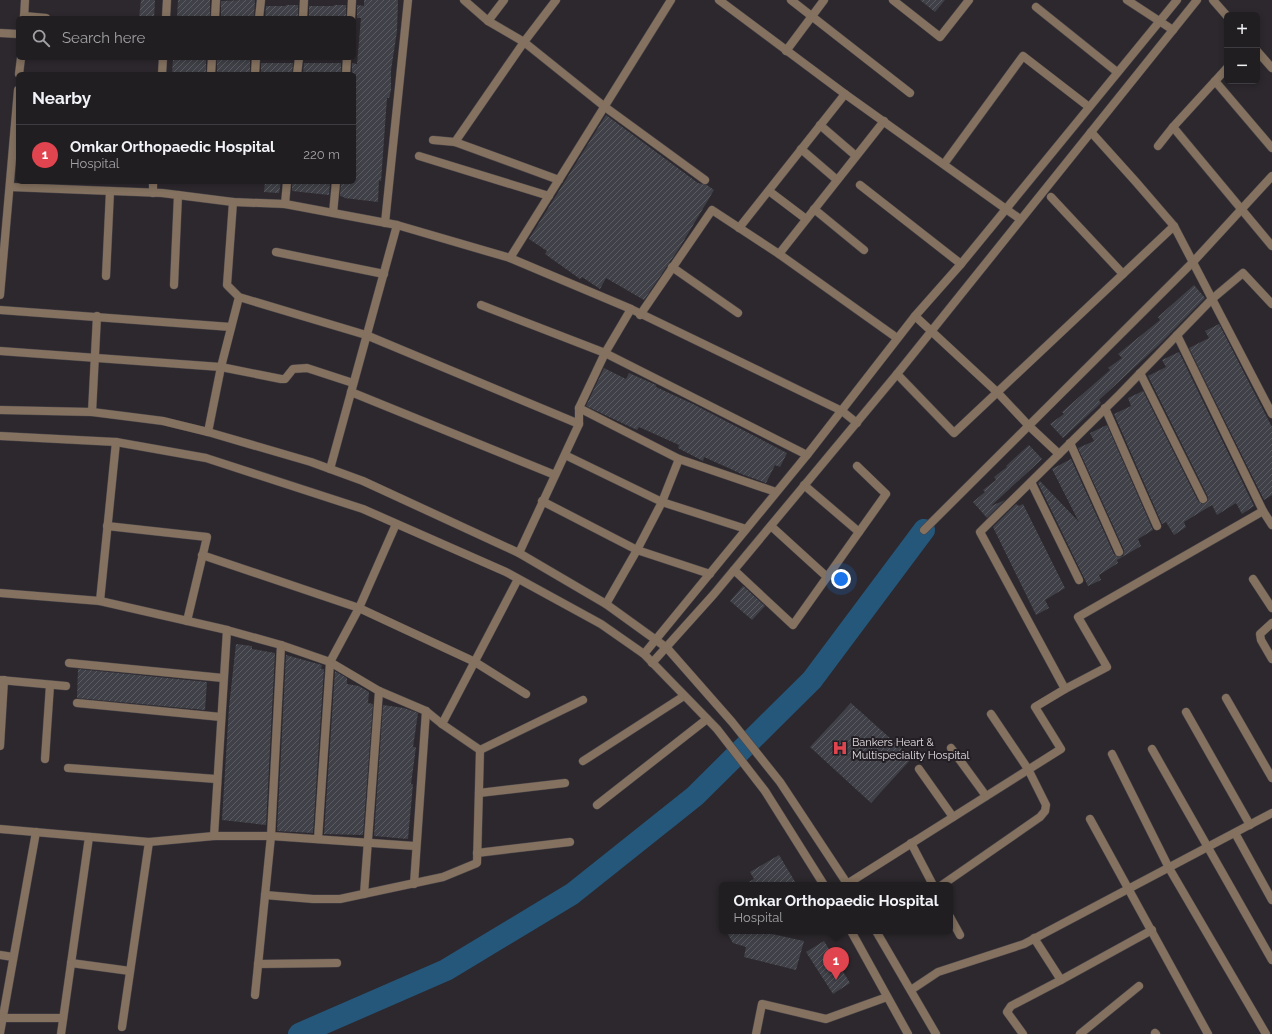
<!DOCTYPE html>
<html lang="en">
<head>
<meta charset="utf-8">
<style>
  body { margin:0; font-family:Raleway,sans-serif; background:#29272a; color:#f1f3f6 }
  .controls { position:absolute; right:12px; top:12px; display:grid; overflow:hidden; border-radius:6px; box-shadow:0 2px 6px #0003 }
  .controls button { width:36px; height:36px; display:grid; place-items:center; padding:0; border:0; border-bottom:1px solid #3e3c40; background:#211e22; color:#f1f3f6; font:20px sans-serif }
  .you { position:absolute; left:841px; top:579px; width:14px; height:14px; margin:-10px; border:3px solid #fff; border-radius:50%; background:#1a73e8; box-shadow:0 0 0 6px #1a73e833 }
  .badge { display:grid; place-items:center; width:26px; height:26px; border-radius:50%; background:#55cadf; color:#fff; font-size:13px; font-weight:700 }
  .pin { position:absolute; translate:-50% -33px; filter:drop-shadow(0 1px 2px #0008) }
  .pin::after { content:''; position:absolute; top:21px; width:14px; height:12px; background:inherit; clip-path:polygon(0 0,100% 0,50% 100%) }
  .popup { position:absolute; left:719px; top:882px; width:234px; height:52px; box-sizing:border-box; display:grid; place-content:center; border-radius:6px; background:#211e22; filter:drop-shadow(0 1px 3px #0005); font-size:13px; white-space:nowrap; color:#a2a2a5 }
  .popup b { font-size:15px; color:#f1f3f6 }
  .popup::after { content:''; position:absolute; left:50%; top:100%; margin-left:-8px; border:8px solid transparent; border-top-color:#211e22 }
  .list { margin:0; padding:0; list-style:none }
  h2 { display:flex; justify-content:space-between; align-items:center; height:52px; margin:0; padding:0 16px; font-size:17px }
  h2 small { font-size:13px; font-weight:400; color:#a2a2a5 }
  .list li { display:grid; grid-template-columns:26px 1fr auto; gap:12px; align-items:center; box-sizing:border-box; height:60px; padding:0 16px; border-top:1px solid #3e3c40 }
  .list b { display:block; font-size:15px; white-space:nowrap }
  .list p { margin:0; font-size:13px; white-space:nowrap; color:#a2a2a5 }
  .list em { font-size:13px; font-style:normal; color:#a2a2a5 }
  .icon { flex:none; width:22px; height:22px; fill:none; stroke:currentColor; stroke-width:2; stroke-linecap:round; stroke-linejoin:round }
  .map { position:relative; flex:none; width:1272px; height:1034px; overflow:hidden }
  .search { position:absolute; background:#211e22; box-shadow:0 2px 6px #0003; left:16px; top:16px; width:340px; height:44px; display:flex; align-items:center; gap:10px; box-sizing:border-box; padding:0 14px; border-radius:6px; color:#a2a2a5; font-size:15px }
  .panel { position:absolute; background:#211e22; box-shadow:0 2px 6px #0003; left:16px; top:72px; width:340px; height:112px; border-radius:6px }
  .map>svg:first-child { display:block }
</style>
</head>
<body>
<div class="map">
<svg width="1272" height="1034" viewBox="0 0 1272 1034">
  <defs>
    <pattern id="building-hatch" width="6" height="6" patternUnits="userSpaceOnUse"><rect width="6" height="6" fill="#404148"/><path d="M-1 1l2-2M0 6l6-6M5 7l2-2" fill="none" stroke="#5b5c62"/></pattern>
  </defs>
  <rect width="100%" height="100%" fill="#2c282d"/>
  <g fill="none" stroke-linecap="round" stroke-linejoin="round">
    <polyline stroke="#25577b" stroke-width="22" points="299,1034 446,970 572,894 695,796 812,680 924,530"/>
  </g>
  <g fill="url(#building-hatch)">
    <polygon points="141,0 155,0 154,18 139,18"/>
    <polygon points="178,0 210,0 210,18 177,17"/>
    <polygon points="243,0 255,0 254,18 221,18 221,1"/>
    <polygon points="364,0 398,0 397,31 391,70 391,90 389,98 387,98 381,181 379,180 378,202 344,198 344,197 340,196 341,182 354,182 356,74 352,74 352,63 357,64 361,18 357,18 357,5 364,6"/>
    <polygon points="920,0 945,0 935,12"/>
    <polygon points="286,5 298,5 298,18 265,18 266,6 286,6"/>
    <polygon points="334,5 346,5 346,18 309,18 309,6 334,6"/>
    <polygon points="173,58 206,58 206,74 172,74"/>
    <polygon points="237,58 250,59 250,74 217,74 217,59"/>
    <polygon points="261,63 293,63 292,74 261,74"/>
    <polygon points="304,63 341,63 341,74 303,74"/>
    <polygon points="606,115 698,183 707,185 714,190 680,247 644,300 606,278 600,289 582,277 580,279 545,254 547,251 529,239"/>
    <polygon points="265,182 281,182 279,193 264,192"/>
    <polygon points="292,182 330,182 329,195 292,191"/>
    <polygon points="1194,285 1205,298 1161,343 1099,400 1101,403 1063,438 1050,424 1064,414 1062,412 1110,370 1108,368 1122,358 1118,354 1160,320 1158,317"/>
    <polygon points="1219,324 1272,427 1272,495 1264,500 1189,348 1209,338 1205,331"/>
    <polygon points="1179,352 1254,506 1242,514 1236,503 1217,515 1212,505 1184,522 1186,527 1174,535 1166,522 1162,524 1114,414 1131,406 1128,398 1143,391 1198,501 1202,504 1207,502 1208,497 1148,376 1166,367 1162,360"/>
    <polygon points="604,368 626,379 629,373 656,385 656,387 693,404 787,453 780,467 775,465 766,483 744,475 704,457 703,461 678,448 679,445 639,427 637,430 586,406"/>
    <polygon points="1107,425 1153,530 1138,539 1141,546 1117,560 1118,563 1099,575 1101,580 1088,586 1038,483 1040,481 1079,522 1052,469 1071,459 1114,554 1118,557 1123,556 1124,550 1078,448 1094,441 1090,433"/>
    <polygon points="1029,445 1042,459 991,506 1005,500 987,518 973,502 985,492 983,490 996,480 994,477 1007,467 1006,466"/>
    <polygon points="1016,504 1019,506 1023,504 1065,588 1045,600 1049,608 1036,615 993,527"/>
    <polygon points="743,586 765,606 752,620 730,601"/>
    <polygon points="236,644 252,646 252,649 275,653 266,825 222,820 229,707"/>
    <polygon points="286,655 322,665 321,669 324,669 313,833 277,831"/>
    <polygon points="78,669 207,682 205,710 77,698"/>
    <polygon points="335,671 347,678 347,684 359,686 369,692 368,703 373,704 363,835 324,834"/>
    <polygon points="851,703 912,758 871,803 810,747"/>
    <polygon points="383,705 404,708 418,713 413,747 416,747 411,784 413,784 408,839 374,836"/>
    <polygon points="779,855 797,885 743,885 754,879 750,872"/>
    <polygon points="726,931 758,931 804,941 796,970 744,957 746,947 733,943"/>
    <polygon points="824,941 850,983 833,994 806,952"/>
  </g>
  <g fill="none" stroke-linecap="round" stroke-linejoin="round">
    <g stroke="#49454a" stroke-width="9">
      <g id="minor">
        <polyline points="464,0 488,21 524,42 605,107 705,180"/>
        <polyline points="791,0 910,93"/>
        <polyline points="893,0 940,37 969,0"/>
        <polyline points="1127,0 1173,30"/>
        <polyline points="1213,0 1227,16"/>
        <polyline points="1036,7 1117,72"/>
        <polyline points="24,16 46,18"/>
        <polyline points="166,18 167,0"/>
        <polyline points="215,18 216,0"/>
        <polyline points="259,18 261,0"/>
        <polyline points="303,18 304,0"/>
        <polyline points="351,18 352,0"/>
        <polyline points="488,21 504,0"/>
        <polyline points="0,33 18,34"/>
        <polyline points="786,51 824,0"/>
        <polyline points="1257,51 1272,68"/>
        <polyline points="1227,68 1173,127 1272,246"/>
        <polyline points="162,74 163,58"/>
        <polyline points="211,74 212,58"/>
        <polyline points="255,74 256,58"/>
        <polyline points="297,74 299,58"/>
        <polyline points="346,74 347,58"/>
        <polyline points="1215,81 1272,148"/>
        <polyline points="820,125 856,156"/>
        <polyline points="1091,132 1136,182 1174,226 1272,414"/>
        <polyline points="433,140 455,142 559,180"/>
        <polyline points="455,142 524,42 556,0"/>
        <polyline points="1158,146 1173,127"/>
        <polyline points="801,149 837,180"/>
        <polyline points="419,156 549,196"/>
        <polyline points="944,164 1023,56 1089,107"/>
        <polyline points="860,185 961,264"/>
        <polyline points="10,187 162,193 233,202 285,204 397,225 510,258 631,309 842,411 857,423"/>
        <polyline points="769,191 806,219"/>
        <polyline points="153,193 153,182"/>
        <polyline points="1051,197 1123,274"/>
        <polyline points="233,202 227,285 239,297 366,335 579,424"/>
        <polyline points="285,204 287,182"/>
        <polyline points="814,209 864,250"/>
        <polyline points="333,213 336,182"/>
        <polyline points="385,223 408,0"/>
        <polyline points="739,228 845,94"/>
        <polyline points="276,252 384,274"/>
        <polyline points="779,254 884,121"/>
        <polyline points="510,258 671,0"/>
        <polyline points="672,267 738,313"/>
        <polyline points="106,276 110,191"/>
        <polyline points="174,285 178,195"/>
        <polyline points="481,305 605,353 807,455"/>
        <polyline points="0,310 231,327"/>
        <polyline points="640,315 712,210 779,254 897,338"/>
        <polyline points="915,316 998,393 1029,426 1059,454"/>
        <polyline points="0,351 221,367 281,379 285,379 293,369 307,368 353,383"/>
        <polyline points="1140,373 1203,499"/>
        <polyline points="897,374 954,433 1174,226"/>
        <polyline points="351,392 555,475"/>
        <polyline points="579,408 679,459 776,492"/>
        <polyline points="1105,408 1157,526"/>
        <polyline points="92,412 97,316"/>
        <polyline points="208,432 221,367 239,297"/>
        <polyline points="1070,443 1119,552"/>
        <polyline points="565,455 662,502 746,529"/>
        <polyline points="330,469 397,225"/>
        <polyline points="1031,482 1079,580"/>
        <polyline points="804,485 859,532"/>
        <polyline points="542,501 637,550 710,574"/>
        <polyline points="1263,511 1272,525"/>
        <polyline points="107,526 207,537 187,621"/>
        <polyline points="771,526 827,577"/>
        <polyline points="924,530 1193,262 1272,176"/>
        <polyline points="519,553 579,424 579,408 605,353 631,309"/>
        <polyline points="202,555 359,608 475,662 526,694"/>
        <polyline points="734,570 793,625 886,494 857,466"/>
        <polyline points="1253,579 1272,608"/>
        <polyline points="0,593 100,601 227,630 281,645 330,662 379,691 426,711 442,724 480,750 477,863 443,877 340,899 313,899 265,895"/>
        <polyline points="100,601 116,442"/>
        <polyline points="606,604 637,550 662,502 679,459"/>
        <polyline points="1272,623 1260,634 1261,640 1272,659"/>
        <polyline points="69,663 223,678"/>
        <polyline points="0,680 66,686"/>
        <polyline points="1065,689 1107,667 1078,617 1263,511 1177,335"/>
        <polyline points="1226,698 1272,778"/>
        <polyline points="77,703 221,717"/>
        <polyline points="1186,712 1250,825"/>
        <polyline points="442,724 518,579"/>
        <polyline points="0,746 4,680"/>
        <polyline points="951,748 986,796"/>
        <polyline points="1152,749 1272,960"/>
        <polyline points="480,750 583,700"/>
        <polyline points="1112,754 1169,868 1266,1034"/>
        <polyline points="45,759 50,685"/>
        <polyline points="583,761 684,696"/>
        <polyline points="68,768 216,779"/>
        <polyline points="919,769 953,817"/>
        <polyline points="479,793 565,783"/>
        <polyline points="597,805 707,719"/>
        <polyline points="1090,819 1208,1034"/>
        <polyline points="0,829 149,842 214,836 271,836 415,846"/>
        <polyline points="1235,833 1272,900"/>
        <polyline points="214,836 227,630"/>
        <polyline points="318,839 330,662 359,608 396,524"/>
        <polyline points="911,843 933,885"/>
        <polyline points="477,853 570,842"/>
        <polyline points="414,884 426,711"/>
        <polyline points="847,884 1061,749 1035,707 1065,689 980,532 1120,394 1212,299 1243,273 1272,304"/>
        <polyline points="942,885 1040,817 1045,811 1046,805 1028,769 991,714"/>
        <polyline points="364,894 379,691"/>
        <polyline points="950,917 960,935"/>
        <polyline points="1034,938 1061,980 1152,930"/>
        <polyline points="0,955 13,957"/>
        <polyline points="71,963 130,971"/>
        <polyline points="258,964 337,963"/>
        <polyline points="911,990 938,972 1024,944 1272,813"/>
        <polyline points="255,995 271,836 281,645"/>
        <polyline points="3,1018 63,1018"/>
        <polyline points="122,1027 149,842"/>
        <polyline points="0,1033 36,832"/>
        <polyline points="1155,1033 1156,1034"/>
        <polyline points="61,1034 89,837"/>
        <polyline points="756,1034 762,1004 826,1019 887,997"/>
        <polyline points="1023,1034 1007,1012 1011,1006 1061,980"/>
        <polyline points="1080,1034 1139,986"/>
      </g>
    </g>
    <g stroke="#49454a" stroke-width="9">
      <g id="tertiary">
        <polyline points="719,0 845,94 1020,219"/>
        <polyline points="24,18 25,0"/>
        <polyline points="19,74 21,58"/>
        <polyline points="0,295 18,90"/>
        <polyline points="0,410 92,412 163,421 208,432 311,462 363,481 519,553 606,604 667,648 732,722 780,782 848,885"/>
        <polyline points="0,436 116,442 206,458 363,509 506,572 601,624 644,654 717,729 765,791 824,885"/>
        <polyline points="644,654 807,455 915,316 961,264 1177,0"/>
        <polyline points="652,663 714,594 897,374 1197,0"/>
        <polyline points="851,931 908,1034"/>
        <polyline points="876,931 936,1034"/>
      </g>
    </g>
    <use href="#minor" stroke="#84715f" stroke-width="8"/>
    <use href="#tertiary" stroke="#84715f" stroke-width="8"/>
  </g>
  <defs>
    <g id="hospital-bare" transform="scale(1.2)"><path d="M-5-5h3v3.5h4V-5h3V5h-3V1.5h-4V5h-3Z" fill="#e0444e" stroke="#231e23" stroke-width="2.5" paint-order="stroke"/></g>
  </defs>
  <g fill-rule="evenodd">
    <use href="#hospital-bare" x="840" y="748"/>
  </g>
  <g text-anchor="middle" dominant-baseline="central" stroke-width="4" stroke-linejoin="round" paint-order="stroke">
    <g font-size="11" fill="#e1dee1" stroke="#231e23" text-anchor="start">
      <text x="852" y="742">Bankers Heart &amp;<tspan x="852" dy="13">Multispeciality Hospital</tspan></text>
    </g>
  </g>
</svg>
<div class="controls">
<button>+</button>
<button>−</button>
</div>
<div class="you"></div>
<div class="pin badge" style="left:836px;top:980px;background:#e0444e">1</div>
<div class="popup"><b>Omkar Orthopaedic Hospital</b>Hospital</div>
<div class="search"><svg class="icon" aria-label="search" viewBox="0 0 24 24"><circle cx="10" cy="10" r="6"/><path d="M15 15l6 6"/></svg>Search here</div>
<section class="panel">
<h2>Nearby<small></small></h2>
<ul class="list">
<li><span class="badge" style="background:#e0444e">1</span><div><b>Omkar Orthopaedic Hospital</b><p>Hospital</p></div><em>220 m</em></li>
</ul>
</section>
</div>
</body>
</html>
